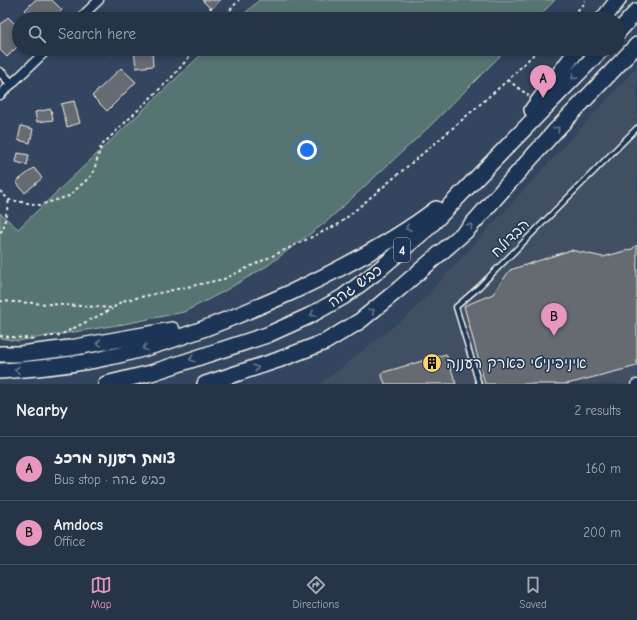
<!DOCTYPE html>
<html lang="en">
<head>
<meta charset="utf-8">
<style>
  body { margin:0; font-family:"Comic Neue","Playpen Sans Hebrew",sans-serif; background:#323f52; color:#f1f3f6 }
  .you { position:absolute; left:307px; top:150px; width:14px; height:14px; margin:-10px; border:3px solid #fff; border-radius:50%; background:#1a73e8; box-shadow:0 0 0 6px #1a73e833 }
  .badge { display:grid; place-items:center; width:26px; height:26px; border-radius:50%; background:#e797bd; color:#111; font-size:13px; font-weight:700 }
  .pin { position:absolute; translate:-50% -33px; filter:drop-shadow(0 1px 2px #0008) }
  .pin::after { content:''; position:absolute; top:21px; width:14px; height:12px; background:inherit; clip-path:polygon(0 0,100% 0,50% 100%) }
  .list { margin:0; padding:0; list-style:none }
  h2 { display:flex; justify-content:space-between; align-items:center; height:52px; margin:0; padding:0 16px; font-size:17px }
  h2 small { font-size:13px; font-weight:400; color:#a4aab4 }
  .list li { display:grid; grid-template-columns:26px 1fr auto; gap:12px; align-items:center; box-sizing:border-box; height:64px; padding:0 16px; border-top:1px solid #424f60 }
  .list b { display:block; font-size:15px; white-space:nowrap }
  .list p { margin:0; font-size:13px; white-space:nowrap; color:#a4aab4 }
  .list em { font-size:13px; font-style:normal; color:#a4aab4 }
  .icon { flex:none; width:22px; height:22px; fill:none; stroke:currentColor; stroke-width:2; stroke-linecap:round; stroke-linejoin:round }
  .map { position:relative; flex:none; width:637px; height:384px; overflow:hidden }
  .search { position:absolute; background:#263447; box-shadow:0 2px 6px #0003; left:12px; right:12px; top:12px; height:44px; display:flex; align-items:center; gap:10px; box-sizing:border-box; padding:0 14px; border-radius:22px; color:#a4aab4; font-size:15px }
  .sheet { height:180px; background:#263447 }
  nav { display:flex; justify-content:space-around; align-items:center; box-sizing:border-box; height:56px; border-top:1px solid #424f60; background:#263447; font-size:11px; color:#a4aab4 }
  nav a { display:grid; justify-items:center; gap:2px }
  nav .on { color:#e797bd }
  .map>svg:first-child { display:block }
</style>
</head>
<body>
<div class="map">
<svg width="637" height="384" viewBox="0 0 637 384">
  <rect width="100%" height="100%" fill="#33455f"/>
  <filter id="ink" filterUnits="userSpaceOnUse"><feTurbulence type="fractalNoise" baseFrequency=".025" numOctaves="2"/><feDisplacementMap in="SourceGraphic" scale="8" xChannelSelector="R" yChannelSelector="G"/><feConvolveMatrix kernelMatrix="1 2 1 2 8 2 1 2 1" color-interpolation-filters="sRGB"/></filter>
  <g filter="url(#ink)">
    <polygon fill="#425064" points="637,67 637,384 320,384 411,313"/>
    <g fill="#577472" stroke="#a6b2ad">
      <polygon points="259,0 555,0 536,19 239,19"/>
      <polygon points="207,49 507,49 430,126 326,222 267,266 221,293 184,312 124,324 18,341 0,338 0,213 18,229"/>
    </g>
    <g fill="#666a71" stroke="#f4f1e8">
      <polygon points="35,0 52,0 62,10 53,19 34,19 25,10"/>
      <polygon points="202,0 221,0 211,9"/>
      <polygon points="8,17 19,28 19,45 7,57 0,50 0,25"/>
      <polygon points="104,49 117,49 110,55"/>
      <polygon points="134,49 152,49 153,66 136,68"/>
      <polygon points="121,68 136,82 107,111 92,96"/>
      <polygon points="74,101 80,123 67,127 61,104"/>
      <polygon points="51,109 53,120 37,122 35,112"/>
      <polygon points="21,126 33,129 30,143 18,140"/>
      <polygon points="18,153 29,155 27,165 16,162"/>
      <polygon points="34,168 42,178 25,193 16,182"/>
      <polygon points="637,245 637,366 567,384 485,384 464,306 493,294 510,270 571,250 603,257 632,249"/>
      <polygon points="446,354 456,384 385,384 381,373"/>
    </g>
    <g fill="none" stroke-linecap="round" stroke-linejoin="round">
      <g stroke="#f4f1e8" stroke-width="7">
        <polyline id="lane" points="479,384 456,307 479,287 637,128"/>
      </g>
      <g stroke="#f4f1e8" stroke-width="11">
        <g id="street">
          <polyline points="79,19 99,0"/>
          <polyline points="0,72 12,84"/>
          <polyline points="0,95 48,49"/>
          <polyline points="636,384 637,384"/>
        </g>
      </g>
      <g stroke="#f4f1e8" stroke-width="18">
        <g id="highway">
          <polyline points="603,19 618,0"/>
          <polyline points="618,32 637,11"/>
          <polyline points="532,110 578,49"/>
          <polyline points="0,354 20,354 70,348 172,330"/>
          <path d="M0,371C32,369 64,366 96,360C164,347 229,320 292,292C341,269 393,242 436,209"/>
          <polyline points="106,384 151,373 267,335 309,316 343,297 375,273 428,228 602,49"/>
          <polyline points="205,384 278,360 325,342 360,321 399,289 467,230 556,130 637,45"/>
        </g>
      </g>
      <g stroke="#f4f1e8" stroke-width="2" stroke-dasharray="3 3" stroke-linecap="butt">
        <polyline points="222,19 239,0"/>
        <polyline points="569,19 584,4 585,0"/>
        <polyline points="508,80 529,96"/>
        <polyline points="0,191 9,200 40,205 69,196 93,174 101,146 173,76 196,49"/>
        <polyline points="0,232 3,230 9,200"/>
        <polyline points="0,301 113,308 122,301 224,279 339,224 447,133 508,80 539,49"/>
        <polyline points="0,336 35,339"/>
        <polyline points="45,337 60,335 112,309"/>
      </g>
      <use href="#lane" stroke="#1d3557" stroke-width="4"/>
      <use href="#street" stroke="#1d3557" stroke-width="8"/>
      <use href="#highway" stroke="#1d3557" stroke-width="15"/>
    </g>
    <defs><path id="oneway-chevron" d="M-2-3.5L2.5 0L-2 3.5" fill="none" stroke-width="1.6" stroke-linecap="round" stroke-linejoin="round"/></defs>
    <g stroke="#68778a">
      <use href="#oneway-chevron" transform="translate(574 77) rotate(134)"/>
      <use href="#oneway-chevron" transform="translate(557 129) rotate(-47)"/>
      <use href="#oneway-chevron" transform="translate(470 226) rotate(-47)"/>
      <use href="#oneway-chevron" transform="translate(408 228) rotate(149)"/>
      <use href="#oneway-chevron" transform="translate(372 311) rotate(-39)"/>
      <use href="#oneway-chevron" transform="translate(313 314) rotate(152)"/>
      <use href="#oneway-chevron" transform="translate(99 343) rotate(170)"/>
      <use href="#oneway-chevron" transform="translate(145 348) rotate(164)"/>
      <use href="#oneway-chevron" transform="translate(192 359) rotate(162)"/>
      <use href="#oneway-chevron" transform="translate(256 368) rotate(-18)"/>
      <use href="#oneway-chevron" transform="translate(17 370) rotate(176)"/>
    </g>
  </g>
  <defs>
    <g id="building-disc" transform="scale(1)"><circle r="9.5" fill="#ffd166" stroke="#1d3557"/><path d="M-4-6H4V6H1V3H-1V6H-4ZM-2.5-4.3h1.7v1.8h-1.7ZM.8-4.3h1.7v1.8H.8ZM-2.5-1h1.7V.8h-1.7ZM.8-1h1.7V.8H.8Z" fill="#111"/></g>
  </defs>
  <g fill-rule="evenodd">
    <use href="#building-disc" x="432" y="363"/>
  </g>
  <g text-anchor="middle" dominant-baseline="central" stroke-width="3" stroke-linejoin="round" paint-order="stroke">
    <rect fill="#1d3557" stroke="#b4b9bc" stroke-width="1" x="394" y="238" width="16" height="24" rx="3"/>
    <g font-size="14" font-weight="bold" fill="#f4f1e8">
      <text x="402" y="250">4</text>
    </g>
    <g font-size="15" fill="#f4f1e8" stroke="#1d3557">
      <text transform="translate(510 238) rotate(-45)">הבדולח</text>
      <text transform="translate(355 286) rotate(-35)">כביש גהה</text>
    </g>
    <g font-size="15" fill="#f4f1e8" stroke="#1d3557" text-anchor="start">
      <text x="446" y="363">איניפיניטי פארק רעננה</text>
    </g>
  </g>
</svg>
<div class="you"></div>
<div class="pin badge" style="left:543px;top:98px">A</div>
<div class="pin badge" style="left:554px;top:336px">B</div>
<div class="search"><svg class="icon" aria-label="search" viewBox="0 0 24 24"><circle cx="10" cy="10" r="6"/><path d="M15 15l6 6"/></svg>Search here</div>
</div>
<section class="sheet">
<h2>Nearby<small>2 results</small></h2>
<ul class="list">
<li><span class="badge">A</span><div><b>צומת רעננה מרכז</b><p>Bus stop · כביש גהה</p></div><em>160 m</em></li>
<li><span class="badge">B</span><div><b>Amdocs</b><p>Office</p></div><em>200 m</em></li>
</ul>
</section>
<nav>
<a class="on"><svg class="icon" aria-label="map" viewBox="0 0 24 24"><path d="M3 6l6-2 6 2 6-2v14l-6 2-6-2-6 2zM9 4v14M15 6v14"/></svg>Map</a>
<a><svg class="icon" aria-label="directions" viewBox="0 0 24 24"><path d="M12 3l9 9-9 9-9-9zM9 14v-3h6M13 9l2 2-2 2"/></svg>Directions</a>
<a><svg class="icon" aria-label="saved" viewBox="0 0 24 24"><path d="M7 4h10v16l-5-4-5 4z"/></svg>Saved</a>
</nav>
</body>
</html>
